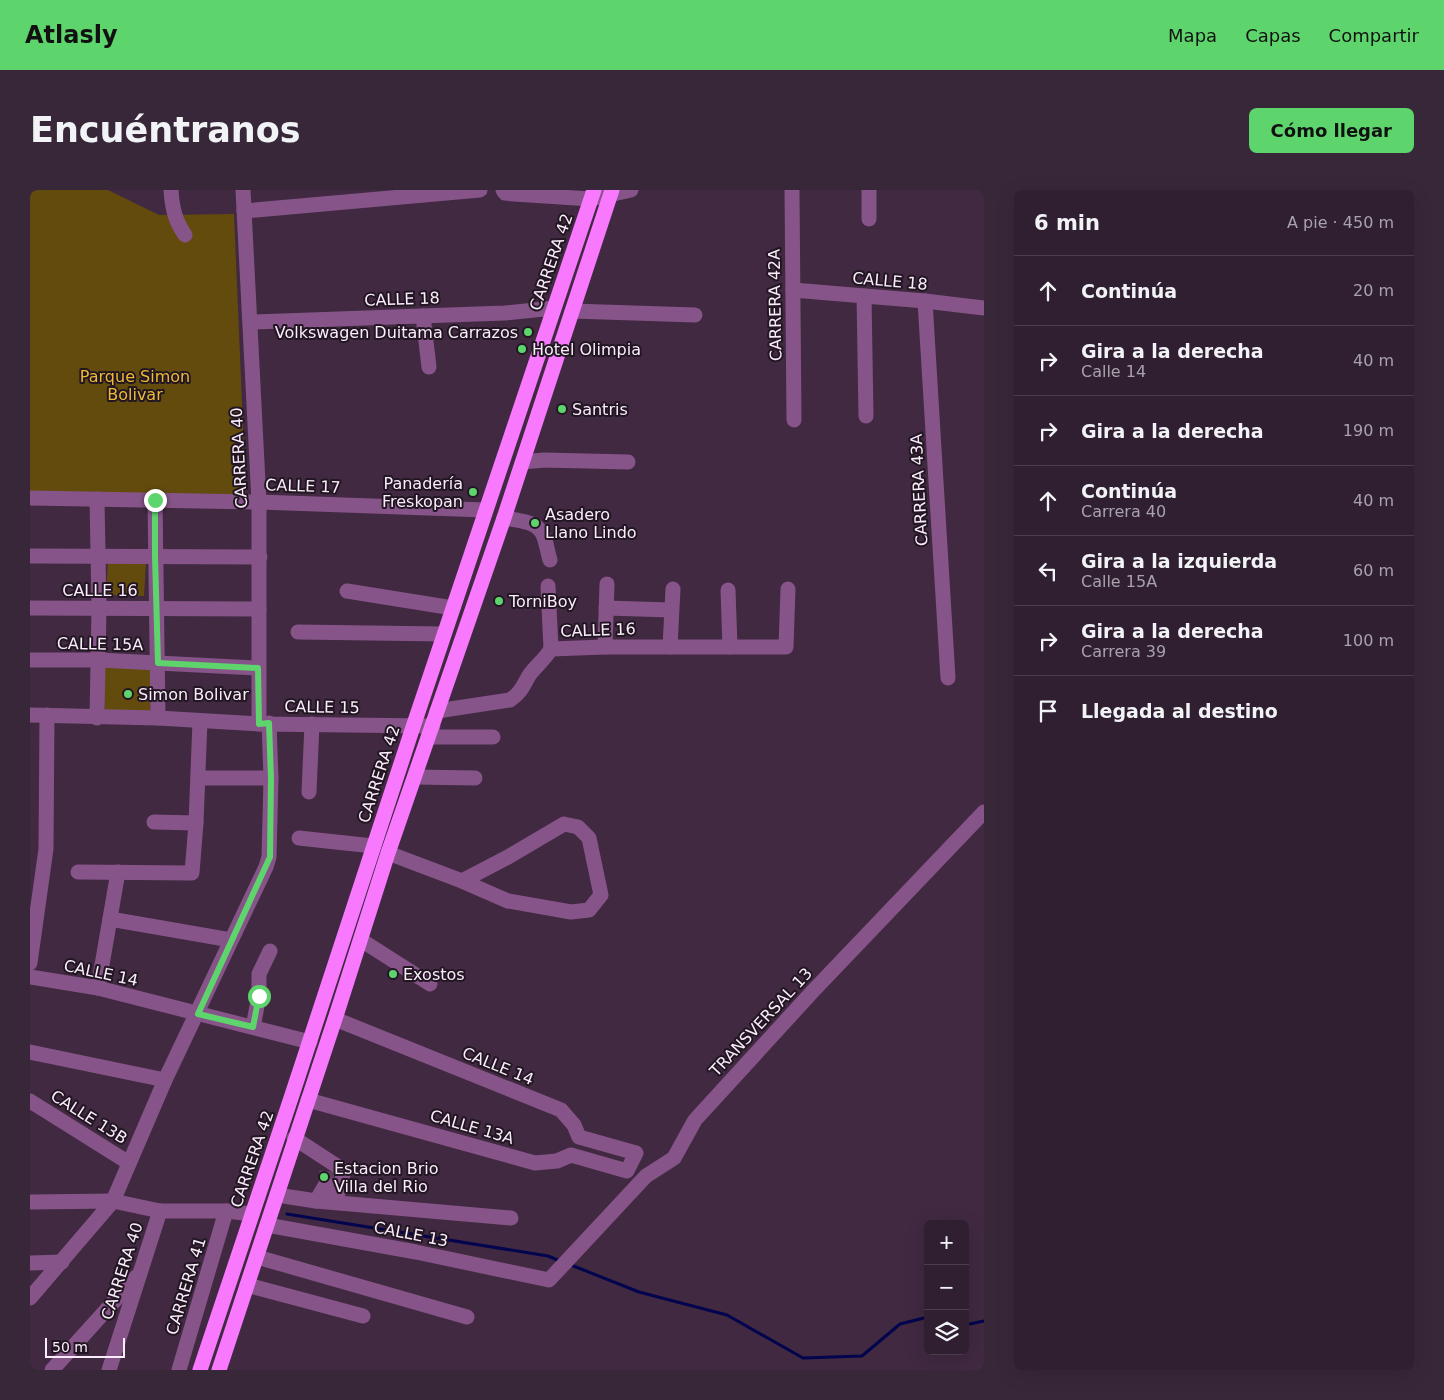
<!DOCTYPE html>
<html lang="es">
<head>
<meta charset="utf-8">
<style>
  body { margin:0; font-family:"DejaVu Sans",sans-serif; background:#382739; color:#f1f3f6 }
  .controls { position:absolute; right:15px; bottom:15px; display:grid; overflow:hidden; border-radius:8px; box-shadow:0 5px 20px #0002 }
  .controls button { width:45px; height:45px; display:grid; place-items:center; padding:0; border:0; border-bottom:1px solid #4b3d4d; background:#301f31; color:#f1f3f6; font:25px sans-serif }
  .scale { position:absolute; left:15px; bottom:12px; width:80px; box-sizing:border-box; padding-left:5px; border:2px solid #fbecfb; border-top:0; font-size:14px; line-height:18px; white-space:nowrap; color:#fbecfb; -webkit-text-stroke:4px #211621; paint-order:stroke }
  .stop { position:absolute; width:15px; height:15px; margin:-11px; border:4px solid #5ed56c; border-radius:50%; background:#fff }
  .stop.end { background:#5ed56c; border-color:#fff; box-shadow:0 1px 5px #0008 }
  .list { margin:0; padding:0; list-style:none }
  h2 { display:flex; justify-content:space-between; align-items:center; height:65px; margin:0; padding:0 20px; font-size:21px }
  h2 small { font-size:16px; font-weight:400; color:#a8a2ab }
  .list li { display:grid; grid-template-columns:32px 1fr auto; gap:15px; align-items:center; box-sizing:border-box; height:70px; padding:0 20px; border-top:1px solid #4b3d4d }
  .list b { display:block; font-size:19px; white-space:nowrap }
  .list p { margin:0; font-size:16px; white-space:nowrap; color:#a8a2ab }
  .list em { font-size:16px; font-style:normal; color:#a8a2ab }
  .icon { flex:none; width:28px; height:28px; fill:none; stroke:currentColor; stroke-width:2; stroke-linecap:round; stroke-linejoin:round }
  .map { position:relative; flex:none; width:954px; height:1180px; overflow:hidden; border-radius:8px }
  header { display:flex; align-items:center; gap:30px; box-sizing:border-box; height:70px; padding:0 25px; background:#5ed56c; color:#111 }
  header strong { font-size:24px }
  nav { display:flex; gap:28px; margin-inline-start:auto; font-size:18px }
  .intro { display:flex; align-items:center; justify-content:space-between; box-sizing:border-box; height:120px; padding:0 30px }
  h1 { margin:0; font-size:35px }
  .button { padding:12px 22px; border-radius:8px; background:#5ed56c; color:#111; font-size:18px; font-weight:700 }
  main { display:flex; gap:30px; padding:0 30px }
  aside { flex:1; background:#301f31; border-radius:8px; box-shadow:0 5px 20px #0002 }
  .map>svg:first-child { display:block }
</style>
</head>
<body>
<header>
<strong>Atlasly</strong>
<nav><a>Mapa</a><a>Capas</a><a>Compartir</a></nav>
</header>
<div class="intro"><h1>Encuéntranos</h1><a class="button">Cómo llegar</a></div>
<main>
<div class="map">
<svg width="954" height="1180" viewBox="0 0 954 1180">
  <rect width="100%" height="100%" fill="#402941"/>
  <g fill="#624b0d">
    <polygon points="0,0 78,0 129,25 204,24 216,308 0,302"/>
    <polygon points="78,371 116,373 114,406 76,405"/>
    <polygon points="75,475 122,476 120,522 75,521"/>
  </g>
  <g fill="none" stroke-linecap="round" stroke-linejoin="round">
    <g stroke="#02044e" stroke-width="3">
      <polyline points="257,1024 518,1066 530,1071"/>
      <polyline points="541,1075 609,1102 697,1125 773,1168 832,1166 870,1134 898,1127"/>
      <polyline points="935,1135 954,1131"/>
    </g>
    <polyline stroke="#5c465d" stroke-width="15" stroke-dasharray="15 8" stroke-linecap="butt" points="296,994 297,981"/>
    <g stroke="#865488" stroke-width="15">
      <path d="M141,0C142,17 145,31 155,45"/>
      <polyline points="213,0 229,312 229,534"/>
      <polyline points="473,0 475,3 484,4 561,9 601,0"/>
      <polyline points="762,0 764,230"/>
      <polyline points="214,21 450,0"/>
      <polyline points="839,29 839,0"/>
      <polyline points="763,100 895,111 954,118"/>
      <polyline points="834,106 836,226"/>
      <polyline points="895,111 918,488"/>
      <polyline points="542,121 665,125"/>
      <polyline points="393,126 399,177"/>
      <polyline points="221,132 475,123 524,118"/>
      <polyline points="493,272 514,270 598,272"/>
      <polyline points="0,308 229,312 455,320"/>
      <polyline points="125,310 128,528"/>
      <path d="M474,328C484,330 502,331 509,339C516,345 517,361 520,370"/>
      <polyline points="0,366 230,367"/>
      <polyline points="518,396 521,459"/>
      <polyline points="698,400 700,457"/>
      <polyline points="317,401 423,418"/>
      <polyline points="0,418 229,419"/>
      <polyline points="576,418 641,420"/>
      <polyline points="268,442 414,444"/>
      <polyline points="575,457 577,394"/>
      <polyline points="640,457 643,399"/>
      <polyline points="521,459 575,457 756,457 758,399"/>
      <polyline points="0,470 69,470 228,478"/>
      <path d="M407,521L480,510C492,502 493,495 500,484C507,475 515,469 521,459"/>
      <polyline points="0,525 128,528 229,534 403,536"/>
      <polyline points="67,528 69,417 67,309"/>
      <polyline points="399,547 463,547"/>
      <polyline points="385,587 445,588"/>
      <polyline points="168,588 241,588"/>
      <polyline points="279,602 282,534"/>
      <polyline points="124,632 166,633"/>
      <polyline points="269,648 343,656"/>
      <polyline points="358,663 432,691 478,711 541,722 559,720 571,705 559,648 548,637 534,634 478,667 432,691"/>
      <polyline points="48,682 162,683 166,633 170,531"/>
      <polyline points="80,729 201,750"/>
      <polyline points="331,750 400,794"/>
      <polyline points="0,773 16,659 17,525"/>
      <polyline points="0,787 68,798 280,852"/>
      <polyline points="68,798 88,682"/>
      <polyline points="223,837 229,806 229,784 240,761"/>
      <polyline points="0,862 135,890"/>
      <polyline points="278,910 505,973 527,971 541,965 597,981 606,963 549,947 544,935 531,920 305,829"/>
      <polyline points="0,911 99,973"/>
      <polyline points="296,994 286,1011 481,1028"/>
      <polyline points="247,1005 286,1011 309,1001 313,985 310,978 264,948"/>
      <polyline points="0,1012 83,1011 130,1021 196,1021 222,1024"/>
      <polyline points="237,1035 386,1062 519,1090 616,986 644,968 665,930 783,801 954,622"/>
      <polyline points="227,1067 437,1127"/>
      <polyline points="0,1073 32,1072"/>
      <polyline points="217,1095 333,1126"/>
      <polyline points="0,1108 83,1011 135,890 236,677 239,667 241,588 239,533"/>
      <polyline points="22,1180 106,1087"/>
      <polyline points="79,1180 130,1021"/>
      <polyline points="149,1180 196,1021"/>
    </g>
    <g stroke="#f879fe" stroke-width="15">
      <polyline points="170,1180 262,905 383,537 564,0"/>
      <polyline points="189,1180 305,829 358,663 474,328 582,0"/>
    </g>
  </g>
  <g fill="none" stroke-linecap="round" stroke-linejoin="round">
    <polyline stroke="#5ed56c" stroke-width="6" points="125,310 125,366 128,473 228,478 229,534 239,533 241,588 240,667 168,824 223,837 229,806"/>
  </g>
  <g fill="#5ed56c" stroke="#211621" stroke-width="2">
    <circle cx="498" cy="142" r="5"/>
    <circle cx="492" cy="159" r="5"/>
    <circle cx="532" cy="219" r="5"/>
    <circle cx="443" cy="302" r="5"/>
    <circle cx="505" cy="333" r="5"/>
    <circle cx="469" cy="411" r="5"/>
    <circle cx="98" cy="504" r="5"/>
    <circle cx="363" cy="784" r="5"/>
    <circle cx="294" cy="987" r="5"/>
  </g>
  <g text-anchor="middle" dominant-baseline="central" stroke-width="4" stroke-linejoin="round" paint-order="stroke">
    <g font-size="16" fill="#fbecfb" stroke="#211621">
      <text transform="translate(521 72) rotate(-71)">CARRERA 42</text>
      <text transform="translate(860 91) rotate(5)">CALLE 18</text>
      <text transform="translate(372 109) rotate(-2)">CALLE 18</text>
      <text transform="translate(745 115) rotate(-91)">CARRERA 42A</text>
      <text transform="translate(209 268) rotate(-93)">CARRERA 40</text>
      <text transform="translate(273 296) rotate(2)">CALLE 17</text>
      <text transform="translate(889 300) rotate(-93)">CARRERA 43A</text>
      <text x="70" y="400">CALLE 16</text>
      <text transform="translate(568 440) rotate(-2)">CALLE 16</text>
      <text transform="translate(70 454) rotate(1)">CALLE 15A</text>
      <text transform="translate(292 517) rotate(1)">CALLE 15</text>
      <text transform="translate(349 584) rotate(-72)">CARRERA 42</text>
      <text transform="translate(71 783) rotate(12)">CALLE 14</text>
      <text transform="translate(731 832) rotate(-47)">TRANSVERSAL 13</text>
      <text transform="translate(468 876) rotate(22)">CALLE 14</text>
      <text transform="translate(59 927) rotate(32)">CALLE 13B</text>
      <text transform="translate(442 937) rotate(16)">CALLE 13A</text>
      <text transform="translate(222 969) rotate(-71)">CARRERA 42</text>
      <text transform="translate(381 1044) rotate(11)">CALLE 13</text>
      <text transform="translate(92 1081) rotate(-72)">CARRERA 40</text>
      <text transform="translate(156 1096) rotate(-73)">CARRERA 41</text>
    </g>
    <g font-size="16" fill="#fbecfb" stroke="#211621" text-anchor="start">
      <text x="488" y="142" text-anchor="end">Volkswagen Duitama Carrazos</text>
      <text x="502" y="159">Hotel Olimpia</text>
      <text x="542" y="219">Santris</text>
      <text x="433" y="293" text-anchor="end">Panadería<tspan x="433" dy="18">Freskopan</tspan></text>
      <text x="515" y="324">Asadero<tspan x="515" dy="18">Llano Lindo</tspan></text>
      <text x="479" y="411">TorniBoy</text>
      <text x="108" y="504">Simon Bolivar</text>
      <text x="373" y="784">Exostos</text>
      <text x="304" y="978">Estacion Brio<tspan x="304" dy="18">Villa del Rio</tspan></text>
    </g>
    <g font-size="16" fill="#eeba35" stroke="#211621">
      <text x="105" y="186">Parque Simon<tspan x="105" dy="18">Bolivar</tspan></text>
    </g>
  </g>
</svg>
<div class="controls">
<button>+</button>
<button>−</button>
<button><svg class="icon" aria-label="layers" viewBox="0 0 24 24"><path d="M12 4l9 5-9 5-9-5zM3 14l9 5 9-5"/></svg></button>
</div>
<div class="scale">50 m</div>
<div class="stop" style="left:229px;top:806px"></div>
<div class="stop end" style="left:125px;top:310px"></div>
</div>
<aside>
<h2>6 min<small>A pie · 450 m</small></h2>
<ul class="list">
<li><svg class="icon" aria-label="ahead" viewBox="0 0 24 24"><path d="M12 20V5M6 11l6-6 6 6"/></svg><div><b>Continúa</b></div><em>20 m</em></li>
<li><svg class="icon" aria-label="right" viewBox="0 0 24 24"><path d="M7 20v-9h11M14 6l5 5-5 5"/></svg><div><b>Gira a la derecha</b><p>Calle 14</p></div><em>40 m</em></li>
<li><svg class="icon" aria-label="right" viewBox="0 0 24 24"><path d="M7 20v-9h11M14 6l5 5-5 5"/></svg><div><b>Gira a la derecha</b></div><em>190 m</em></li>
<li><svg class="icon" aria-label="ahead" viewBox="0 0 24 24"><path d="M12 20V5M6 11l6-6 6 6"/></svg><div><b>Continúa</b><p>Carrera 40</p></div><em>40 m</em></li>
<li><svg class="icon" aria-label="left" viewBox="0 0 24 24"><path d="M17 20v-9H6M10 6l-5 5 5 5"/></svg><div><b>Gira a la izquierda</b><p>Calle 15A</p></div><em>60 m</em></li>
<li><svg class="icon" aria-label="right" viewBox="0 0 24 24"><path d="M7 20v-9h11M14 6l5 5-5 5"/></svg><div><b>Gira a la derecha</b><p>Carrera 39</p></div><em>100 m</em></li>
<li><svg class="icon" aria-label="arrive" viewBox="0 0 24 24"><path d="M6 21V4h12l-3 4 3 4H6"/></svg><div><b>Llegada al destino</b></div></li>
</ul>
</aside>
</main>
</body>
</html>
